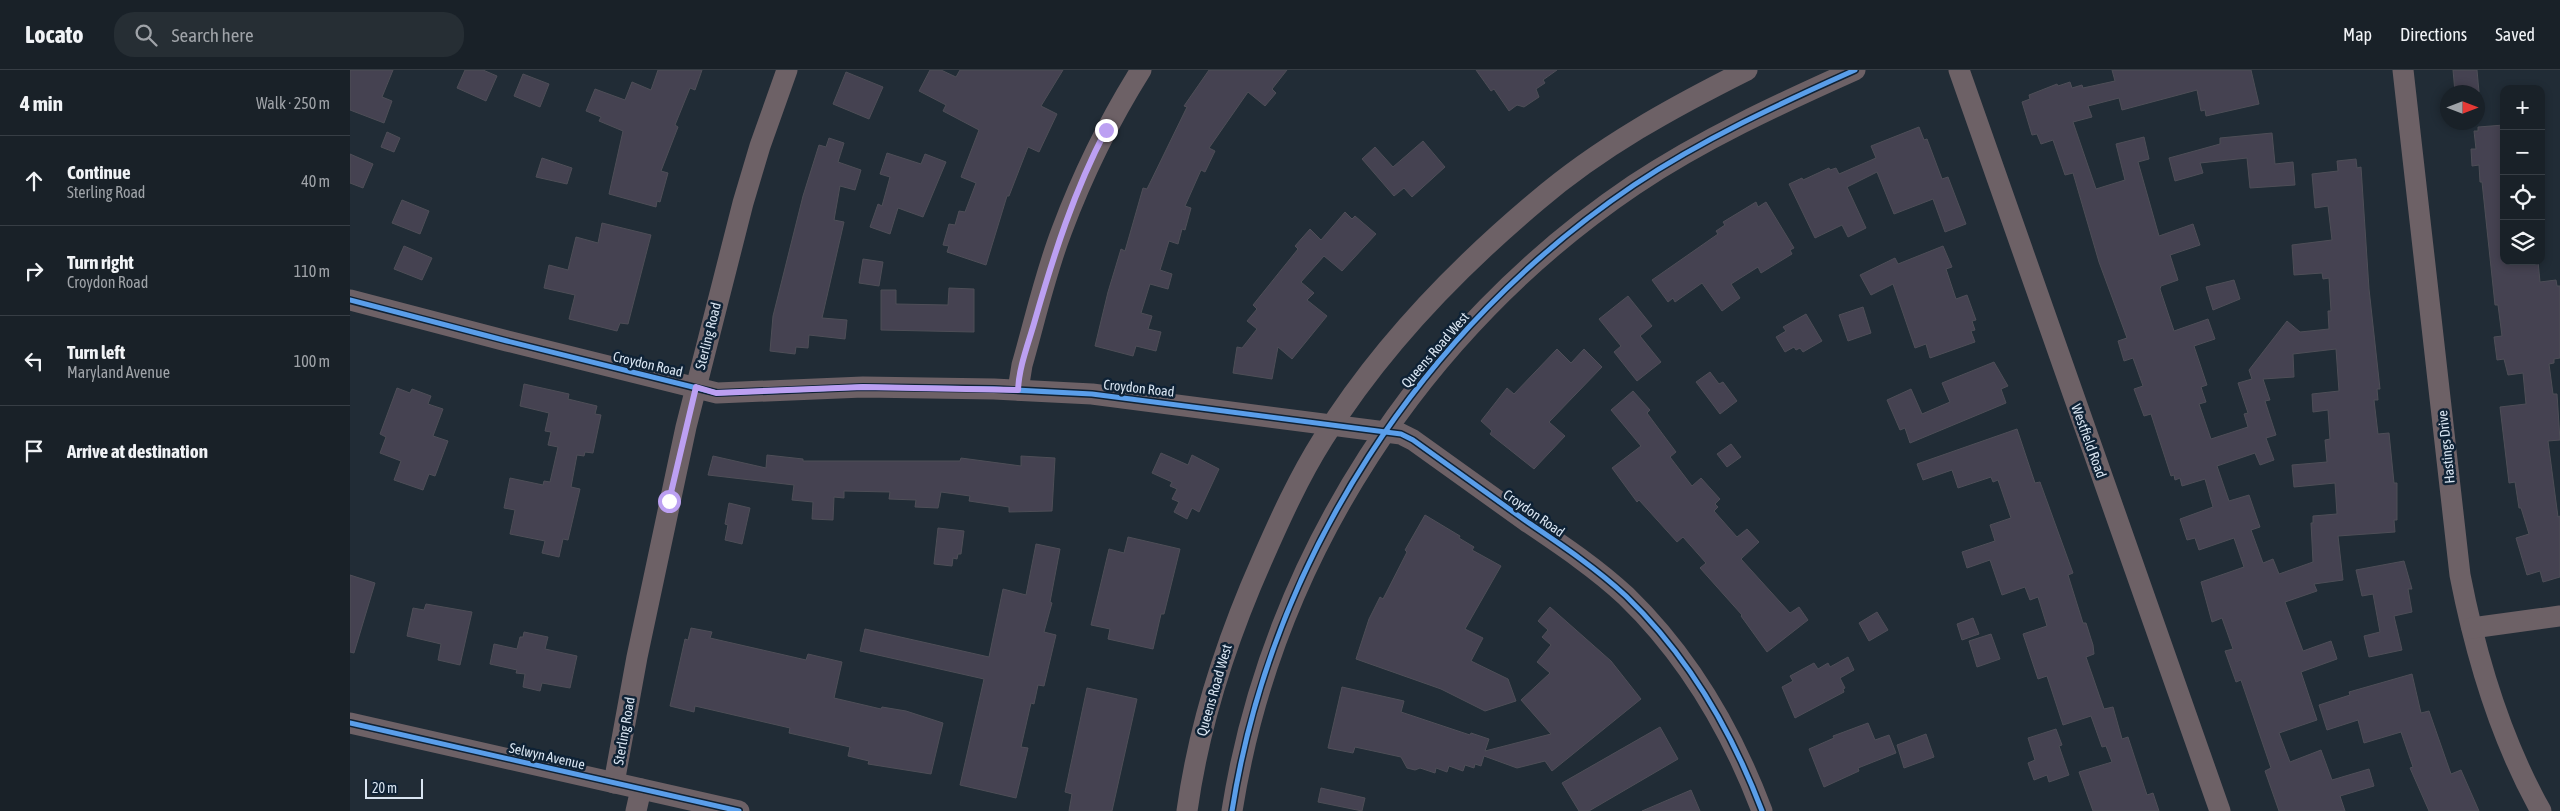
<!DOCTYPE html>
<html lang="en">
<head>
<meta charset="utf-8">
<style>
  body { margin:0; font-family:"Asap Condensed",sans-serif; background:#262e34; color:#f1f3f6 }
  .controls { position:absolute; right:15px; top:15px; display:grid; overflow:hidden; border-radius:10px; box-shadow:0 2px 8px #0003 }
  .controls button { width:45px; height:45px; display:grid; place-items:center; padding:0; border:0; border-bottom:1px solid #373e45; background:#192128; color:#f1f3f6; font:25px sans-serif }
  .compass { position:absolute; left:2090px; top:15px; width:45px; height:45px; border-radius:50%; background:#192128; box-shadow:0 2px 8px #0003; rotate:90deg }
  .scale { position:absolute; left:15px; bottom:12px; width:58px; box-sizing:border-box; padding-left:5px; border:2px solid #d9e5f2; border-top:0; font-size:14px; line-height:18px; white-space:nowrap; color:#d9e5f2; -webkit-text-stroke:4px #0f2235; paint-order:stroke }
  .stop { position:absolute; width:15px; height:15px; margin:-11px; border:4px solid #bca0f2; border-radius:50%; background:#fff }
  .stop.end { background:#bca0f2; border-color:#fff; box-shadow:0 1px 5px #0008 }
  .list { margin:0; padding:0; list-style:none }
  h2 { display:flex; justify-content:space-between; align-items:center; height:65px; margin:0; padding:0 20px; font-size:21px }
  h2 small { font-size:16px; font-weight:400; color:#9fa3a8 }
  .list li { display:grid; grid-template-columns:32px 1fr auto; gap:15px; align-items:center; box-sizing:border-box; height:90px; padding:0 20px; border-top:1px solid #373e45 }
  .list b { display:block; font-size:19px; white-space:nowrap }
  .list p { margin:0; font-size:16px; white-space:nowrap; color:#9fa3a8 }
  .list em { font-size:16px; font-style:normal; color:#9fa3a8 }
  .icon { flex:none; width:28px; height:28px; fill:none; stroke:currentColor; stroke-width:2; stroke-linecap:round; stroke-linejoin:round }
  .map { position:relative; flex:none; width:2210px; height:741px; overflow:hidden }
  header { display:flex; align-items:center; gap:30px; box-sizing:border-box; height:70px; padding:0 25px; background:#192128; border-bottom:1px solid #373e45 }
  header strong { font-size:24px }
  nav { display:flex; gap:28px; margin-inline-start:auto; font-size:18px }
  .search { width:350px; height:45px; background:#262e34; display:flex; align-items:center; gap:12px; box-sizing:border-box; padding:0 18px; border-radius:20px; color:#9fa3a8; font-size:19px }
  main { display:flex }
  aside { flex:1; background:#192128 }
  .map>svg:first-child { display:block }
</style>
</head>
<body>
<header>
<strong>Locato</strong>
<div class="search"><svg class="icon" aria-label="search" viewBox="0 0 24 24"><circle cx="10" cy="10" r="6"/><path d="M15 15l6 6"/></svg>Search here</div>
<nav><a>Map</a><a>Directions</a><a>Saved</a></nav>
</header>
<main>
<aside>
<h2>4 min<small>Walk · 250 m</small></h2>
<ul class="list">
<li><svg class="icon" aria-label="ahead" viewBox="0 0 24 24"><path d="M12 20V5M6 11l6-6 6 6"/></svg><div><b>Continue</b><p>Sterling Road</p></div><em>40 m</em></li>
<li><svg class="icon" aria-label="right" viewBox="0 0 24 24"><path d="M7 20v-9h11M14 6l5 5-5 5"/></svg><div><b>Turn right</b><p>Croydon Road</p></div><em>110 m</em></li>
<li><svg class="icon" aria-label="left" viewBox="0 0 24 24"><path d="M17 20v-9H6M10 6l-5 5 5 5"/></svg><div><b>Turn left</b><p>Maryland Avenue</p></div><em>100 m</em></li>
<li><svg class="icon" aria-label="arrive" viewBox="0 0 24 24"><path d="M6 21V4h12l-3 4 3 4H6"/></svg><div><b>Arrive at destination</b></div></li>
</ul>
</aside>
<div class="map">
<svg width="2210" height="741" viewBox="0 0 2210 741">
  <rect width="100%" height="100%" fill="#212c36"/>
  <g fill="#454251" stroke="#4e4e57" fill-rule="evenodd">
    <polygon points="0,0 43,0 32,27 42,31 34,53 0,40"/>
    <polygon points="115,0 133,0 147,6 136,31 107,18"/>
    <polygon points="308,0 352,0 345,20 340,18 325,55 328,57 311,101 318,103 310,132 307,131 306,137 259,124 273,61 249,51 251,47 236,41 245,19 275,30 282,12 301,20"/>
    <polygon points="580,0 591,0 606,7 610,0 713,0 691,36 707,44 689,82 678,77 659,126 657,126 636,195 597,182 599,176 593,175 599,154 605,155 609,141 615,142 626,113 611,107 629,60 593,41 596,35 569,21"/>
    <polygon points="859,0 937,0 922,19 926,23 915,36 898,22 859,78 865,81 855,102 851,100 835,136 841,138 835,160 832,159 828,174 819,171 810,200 822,204 818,219 800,214 791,243 802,246 798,259 811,262 806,281 786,276 783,286 745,276 758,222 771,179 775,181 793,118 797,119 837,37 834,36"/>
    <polygon points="1126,0 1207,0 1193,10 1195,13 1186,19 1189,27 1174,37 1167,35 1159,41 1144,19 1141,21"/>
    <path d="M1762,0H1901L1909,34L1856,46L1855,40L1851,41L1847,20L1772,40L1769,28L1738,36L1742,47L1723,52L1746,119L1775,110L1766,74L1794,67L1799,89L1788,92L1809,166L1843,154L1850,175L1820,185L1828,210L1811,216L1810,219L1824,261L1858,249L1865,269L1844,276L1857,315L1851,317L1856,332L1849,334L1861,369L1898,357L1894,344L1898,343L1888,313L1902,309L1899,300L1937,251L1950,262L1979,259L1978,241H1981L1979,208L1973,209L1972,203L1944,205L1942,175L1982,170L1978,136L1965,138L1962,104L1988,101L1987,91L2006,89L2007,98L2011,97L2019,219L2030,319H2027L2028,330H2024L2028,364L2039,363L2044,413H2047V450H2044L2045,462L1988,466L1993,510L1964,514L1967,521L1935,532L1953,581L1981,571L1987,589L1951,602L1967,650L1929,663L1940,692L1971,680L1982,710L2019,699L2024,716L1990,726L1995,741H1929L1915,701L1921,698L1891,610L1886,612L1875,581L1883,579L1872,548L1862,552L1851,512L1894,497L1884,468L1849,480L1845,468L1837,470L1830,449L1863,437L1855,409L1832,416L1830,408L1825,410L1824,405L1821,406L1801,344L1794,346L1784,319L1793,316L1783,288L1774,291L1768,271L1777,268L1749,192L1723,103L1715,105L1703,70L1691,74L1687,64L1682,65L1672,32L1680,29L1679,25L1707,14L1708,16L1720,12L1722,18L1732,15L1733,18L1765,11ZM1986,279L1989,321L1962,324L1963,342L1978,340L1980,369L1975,370L1977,392L1942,395L1944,417L1985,413L1987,444L1963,446V453H1961L1963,492L1929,504L1923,489L1913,493L1901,460L1910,457L1899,425L1879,431L1867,396L1905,383L1910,395L1924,390L1916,368L1926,365L1915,331L1920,330L1913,309L1944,307L1943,284Z"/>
    <polygon points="2103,0 2127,0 2129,22 2105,22"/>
    <polygon points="496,2 533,17 519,49 483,34"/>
    <polygon points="173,4 199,14 190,37 164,26"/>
    <polygon points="2154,55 2154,193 2188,191 2190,212 2206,210 2207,216 2210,216 2210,288 2204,289 2204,293 2199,294 2203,324 2207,324 2210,370 2198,371 2208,447 2210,446 2210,507 2193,512 2190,501 2177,505 2166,468 2179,464 2171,438 2169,438 2165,412 2159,413 2150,337 2176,334 2173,303 2158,305 2154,289 2147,290 2144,267 2152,266 2148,235 2145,235 2132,112 2130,112 2129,95 2122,96 2121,79 2126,79 2124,61 2128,61 2128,57"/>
    <polygon points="1569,57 1574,70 1577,69 1592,109 1598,107 1616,154 1595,162 1583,129 1544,144 1527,102 1497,117 1516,158 1498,167 1492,155 1465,168 1439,114 1452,108 1453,110 1479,98 1480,100 1486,98 1489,104 1526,88 1521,76"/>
    <polygon points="37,62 50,68 44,82 31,77"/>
    <polygon points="1922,63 1925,94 1943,92 1945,115 1900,118 1897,88 1850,93 1853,103 1825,111 1819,88 1870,74 1870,68"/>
    <polygon points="479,68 494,73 488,92 511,100 505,120 490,116 484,150 494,152 472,248 497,250 495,269 459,265 458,278 446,277 445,284 420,281 423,246 453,126 469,75 476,77"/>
    <polygon points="1073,71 1095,97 1062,127 1054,118 1044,126 1012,89 1025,77 1043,97"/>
    <polygon points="537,83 571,94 575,84 596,92 573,147 548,138 540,164 520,157 528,134 532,136 540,107 530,104"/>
    <polygon points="0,84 23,94 13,118 0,113"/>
    <polygon points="192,88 222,98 217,114 186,107"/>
    <polygon points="52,130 79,141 70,164 42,153"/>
    <polygon points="1406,132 1408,137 1416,132 1444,178 1440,180 1442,184 1411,203 1408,197 1381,214 1390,228 1372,241 1352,213 1325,232 1323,228 1318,232 1302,210 1368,164 1366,161 1375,155 1373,152"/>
    <polygon points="995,142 1002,149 1005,146 1026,164 992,201 974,186 951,212 964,223 957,230 977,246 942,289 928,277 922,309 883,303 887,277 892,278 907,259 897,251 907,239 903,235 948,179 945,176 960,159 971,170"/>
    <polygon points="252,153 301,165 278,254 270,253 267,261 219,249 225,225 194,218 199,195 218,200 226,167 248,173"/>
    <polygon points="54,176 82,188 72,210 44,199"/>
    <polygon points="1593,176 1602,197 1596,199 1606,229 1617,225 1626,250 1622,251 1625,260 1621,261 1625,272 1580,288 1576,274 1565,278 1543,214 1521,225 1510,205 1545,188 1548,194"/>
    <polygon points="513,189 533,192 529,216 509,213"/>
    <polygon points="1884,210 1890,229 1863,240 1856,217"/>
    <polygon points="599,218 624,219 624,262 531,260 531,220 546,220 546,234 598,235"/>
    <polygon points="1278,226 1302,256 1290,266 1311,292 1287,311 1264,282 1271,276 1249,249"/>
    <polygon points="1513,237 1521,263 1498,271 1489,245"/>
    <polygon points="1456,244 1472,271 1453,282 1450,278 1446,280 1444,277 1435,282 1426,267 1436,261 1433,257"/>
    <polygon points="1207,279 1221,293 1234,279 1252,297 1199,352 1215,366 1184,399 1140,364 1142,361 1131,351 1157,318 1164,324"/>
    <polygon points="1644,292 1658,316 1651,319 1656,333 1560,373 1555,358 1550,360 1537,330 1561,319 1572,344 1600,332 1592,313"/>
    <polygon points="1360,302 1369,314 1373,312 1387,331 1370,344 1346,312"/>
    <polygon points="174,314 219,324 218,329 247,336 245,344 251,345 243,383 235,382 234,386 227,385 221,417 230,419 218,470 213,469 209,487 192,483 195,471 160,464 165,440 154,438 160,408 193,415 194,411 200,412 208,377 198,375 201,362 195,361 199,343 170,336"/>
    <polygon points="47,318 60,323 62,319 81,326 78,334 93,339 83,366 98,371 85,406 79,404 73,420 44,410 51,391 30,383 36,367 30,364"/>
    <polygon points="1283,321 1300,340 1297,343 1326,382 1320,387 1342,416 1351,408 1370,429 1365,434 1368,437 1364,441 1387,467 1397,459 1409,472 1391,489 1440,543 1449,537 1458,550 1417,582 1391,546 1392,545 1350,498 1356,493 1333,467 1327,472 1289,430 1287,432 1262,398 1291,376 1261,340"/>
    <polygon points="1667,359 1685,413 1690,412 1723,503 1718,505 1733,553 1736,553 1743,575 1744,584 1736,587 1754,639 1763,637 1772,669 1778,667 1797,725 1803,723 1809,741 1743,741 1729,702 1762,692 1756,676 1752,677 1741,646 1713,655 1697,606 1688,609 1673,564 1697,556 1688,527 1680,530 1675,517 1652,525 1640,490 1617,498 1612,482 1645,471 1640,455 1661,448 1648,410 1643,412 1641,407 1608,418 1602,400 1573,410 1567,394"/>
    <polygon points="1381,374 1391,387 1377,397 1367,384"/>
    <polygon points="811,383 838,395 842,385 869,399 849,442 842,438 837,449 824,442 829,432 822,429 827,419 820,416 822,412 802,403"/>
    <polygon points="417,385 453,389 453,391 610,391 611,388 671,396 671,386 705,388 702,441 659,442 659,437 619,431 620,426 591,422 588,438 565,437 566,430 539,429 540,422 494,421 494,428 484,427 483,450 462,449 463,432 442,430 444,415 358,405 363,386 416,398"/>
    <polygon points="379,433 400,438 392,474 375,470 378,455 375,454"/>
    <polygon points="1075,445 1110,466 1109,468 1124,477 1122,480 1151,496 1115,559 1133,568 1121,591 1158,609 1166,631 1135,641 1091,619 1006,589 1019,549 1030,527 1033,529 1057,482 1055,480"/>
    <polygon points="588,458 614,461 611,484 608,484 607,489 603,488 602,496 584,494"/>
    <polygon points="778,467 830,479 814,544 811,544 803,579 758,569 760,559 741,555 759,479 774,483"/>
    <polygon points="686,474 710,479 700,532 702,533 694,562 706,565 694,616 688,615 684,634 681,633 671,677 678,678 666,728 610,715 634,609 510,581 515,559 639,587 653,519 676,525"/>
    <polygon points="2054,491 2062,519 2058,519 2062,542 2044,546 2052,580 2019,587 2014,566 2030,562 2023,524 2012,526 2006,500"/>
    <polygon points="0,505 25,513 4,583 0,582"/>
    <polygon points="76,534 122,542 110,595 88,590 91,574 57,566 63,538 74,540"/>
    <polygon points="1200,537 1261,591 1291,629 1202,701 1195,691 1167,698 1134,686 1131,696 1125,694 1124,698 1115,695 1113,701 1099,696 1097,702 1086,698 1085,703 1070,698 1065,700 1057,698 1051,687 1005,677 1003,683 978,678 992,617 1054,631 1051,642 1120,665 1121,663 1139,669 1135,681 1201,664 1171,630 1200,603 1187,592 1201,575 1192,567 1198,560 1188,551"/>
    <polygon points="1527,542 1538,560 1519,571 1509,553"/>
    <polygon points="1623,548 1629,564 1612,570 1607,554"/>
    <polygon points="341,558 362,562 360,568 430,584 456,590 458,584 492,592 484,628 531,639 532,637 556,641 593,653 581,704 518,694 519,691 498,686 500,677 439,663 440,658 345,636 344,642 320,636 335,569 338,570"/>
    <polygon points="174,562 198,567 195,579 227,586 220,618 192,613 190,621 173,617 175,604 166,603 167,600 140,594 144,574 167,579 170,567 173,567"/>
    <polygon points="1641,564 1650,589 1627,597 1619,571"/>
    <polygon points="1498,587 1504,600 1490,608 1495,618 1493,619 1494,622 1445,648 1432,617 1443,611 1440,606 1464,593 1468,599 1478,593 1480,597"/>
    <polygon points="2062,604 2071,643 2079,641 2101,704 2111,700 2129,741 2079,741 2060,698 2063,697 2051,662 2014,673 2008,650 1977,660 1969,635 2000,625 1999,622"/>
    <polygon points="737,618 787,629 762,741 719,741 722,724 715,722"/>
    <polygon points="1518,653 1525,670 1539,665 1546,683 1508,698 1509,701 1474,717 1459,679 1484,668 1483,666"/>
    <polygon points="1310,657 1328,689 1239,741 1229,741 1212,713"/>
    <polygon points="1706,659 1712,675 1709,676 1719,705 1699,712 1697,705 1684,710 1678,693 1685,690 1678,668"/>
    <polygon points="1576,664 1584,687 1554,698 1547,675"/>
    <polygon points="971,718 1015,728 1012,741 968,732"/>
    <polygon points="1341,720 1350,741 1292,741"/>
  </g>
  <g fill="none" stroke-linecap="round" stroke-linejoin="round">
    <g stroke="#6d6166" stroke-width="21">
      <polyline points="1609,0 1870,741"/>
      <path d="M2053,0L2110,505C2126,587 2150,668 2191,741"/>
      <path d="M0,230L157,271L367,323L513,317L644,319L742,324L1051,364L1063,370C1101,397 1138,424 1176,451C1210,474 1246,498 1276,526C1339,587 1381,659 1412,741"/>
      <path d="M668,320L672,295C685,250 695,204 712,160C733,104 759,51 791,0"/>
      <polyline points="2122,558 2210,546"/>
      <polyline points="0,653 389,741"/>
      <polyline points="264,713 287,587 336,357 393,133 410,76 437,0"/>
      <polyline points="286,741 291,719"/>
      <path d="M837,741C849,654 876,571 912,490C930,449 949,407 973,369C1029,279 1106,199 1187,131C1250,77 1323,37 1397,0"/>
      <path d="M882,741C922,488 1072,258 1284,115C1353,69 1429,34 1505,0"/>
    </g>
    <g stroke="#0f2235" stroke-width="8">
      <g id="cycleway">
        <path d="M0,230L157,271L367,323L513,317L644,319L742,324L1051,364L1063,370C1101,397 1138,424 1176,451C1210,474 1246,498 1276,526C1339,587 1381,659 1412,741"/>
        <polyline points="0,653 389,741"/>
        <path d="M882,741C922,488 1072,258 1284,115C1353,69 1429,34 1505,0"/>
      </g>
    </g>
    <use href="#cycleway" stroke="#5a9eea" stroke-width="5"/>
  </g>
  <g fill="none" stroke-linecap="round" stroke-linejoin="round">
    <path stroke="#bca0f2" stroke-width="6" d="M319,431L346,317L366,323L513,317L668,320C669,296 679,272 685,250C704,184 724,121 756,60"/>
  </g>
  <g text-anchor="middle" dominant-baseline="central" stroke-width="5" stroke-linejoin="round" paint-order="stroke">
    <g font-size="14" fill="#d9e5f2" stroke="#0f2235">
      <text transform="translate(358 266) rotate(-76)">Sterling Road</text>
      <text transform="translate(1085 280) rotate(-49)">Queens Road West</text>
      <text transform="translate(298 294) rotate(13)">Croydon Road</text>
      <text transform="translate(789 318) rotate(6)">Croydon Road</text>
      <text transform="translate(1739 371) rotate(70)">Westfield Road</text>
      <text transform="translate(2096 377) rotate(-96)">Hastings Drive</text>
      <text transform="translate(1184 443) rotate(35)">Croydon Road</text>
      <text transform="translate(864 620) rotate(-74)">Queens Road West</text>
      <text transform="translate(274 661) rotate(-80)">Sterling Road</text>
      <text transform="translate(197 686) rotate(13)">Selwyn Avenue</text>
    </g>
  </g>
</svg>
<div class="controls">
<button>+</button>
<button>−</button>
<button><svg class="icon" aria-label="locate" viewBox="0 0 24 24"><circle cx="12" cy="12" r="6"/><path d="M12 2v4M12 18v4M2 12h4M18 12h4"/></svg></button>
<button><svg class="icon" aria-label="layers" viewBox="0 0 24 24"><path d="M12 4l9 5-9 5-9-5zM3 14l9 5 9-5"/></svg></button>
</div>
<svg class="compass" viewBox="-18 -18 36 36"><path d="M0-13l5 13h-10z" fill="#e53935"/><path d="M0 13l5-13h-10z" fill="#9fa3a8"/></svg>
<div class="scale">20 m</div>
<div class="stop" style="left:319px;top:431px"></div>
<div class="stop end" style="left:756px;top:60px"></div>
</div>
</main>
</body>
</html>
